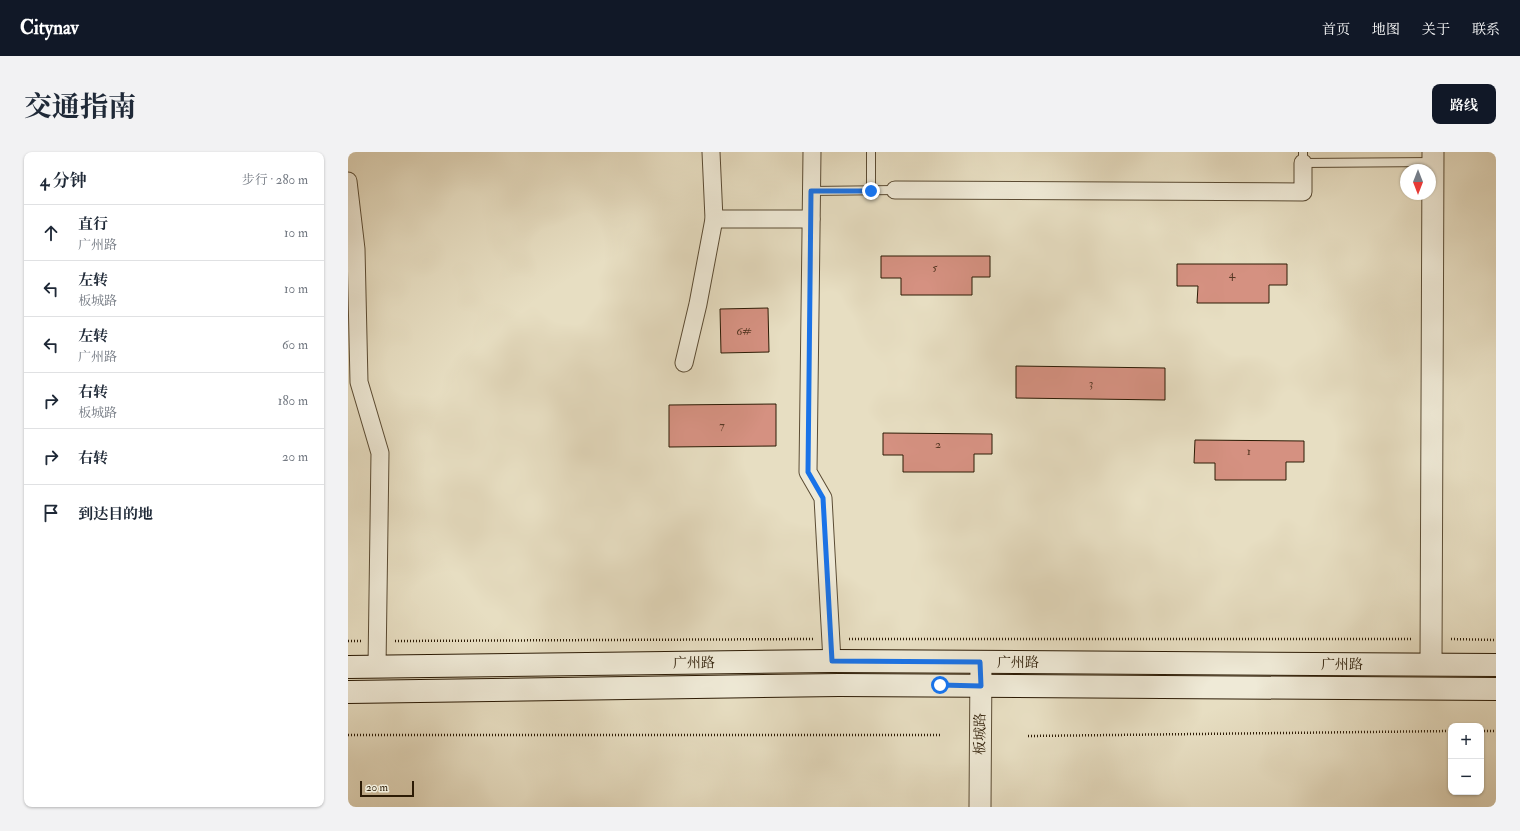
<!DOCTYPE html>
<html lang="zh">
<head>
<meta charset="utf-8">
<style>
  body { margin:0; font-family:"IM FELL Double Pica","Noto Serif SC",serif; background:#f2f2f3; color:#1f2937 }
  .controls { position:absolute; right:12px; bottom:12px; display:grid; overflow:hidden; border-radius:8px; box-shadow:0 1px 3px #0004 }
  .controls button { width:36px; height:36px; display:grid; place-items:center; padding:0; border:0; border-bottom:1px solid #e0e1e3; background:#fff; color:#1f2937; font:20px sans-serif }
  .compass { position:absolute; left:1052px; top:12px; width:36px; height:36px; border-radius:50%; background:#fff; box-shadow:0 1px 3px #0004; rotate:180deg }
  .scale { position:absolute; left:12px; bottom:10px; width:54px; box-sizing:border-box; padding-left:4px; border:2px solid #2c1b05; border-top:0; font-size:11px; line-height:14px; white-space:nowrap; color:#2c1b05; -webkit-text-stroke:3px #efead7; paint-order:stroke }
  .stop { position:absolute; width:12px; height:12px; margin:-9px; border:3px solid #1a73e8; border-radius:50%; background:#fff }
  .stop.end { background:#1a73e8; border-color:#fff; box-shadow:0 1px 4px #0008 }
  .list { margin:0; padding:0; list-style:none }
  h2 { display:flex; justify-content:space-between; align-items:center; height:52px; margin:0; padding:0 16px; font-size:17px }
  h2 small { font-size:13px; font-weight:400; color:#747a83 }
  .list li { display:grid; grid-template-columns:26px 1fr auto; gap:12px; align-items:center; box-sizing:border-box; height:56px; padding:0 16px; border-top:1px solid #e0e1e3 }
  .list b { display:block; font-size:15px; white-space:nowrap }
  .list p { margin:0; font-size:13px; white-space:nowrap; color:#747a83 }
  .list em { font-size:13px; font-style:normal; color:#747a83 }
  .icon { flex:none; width:22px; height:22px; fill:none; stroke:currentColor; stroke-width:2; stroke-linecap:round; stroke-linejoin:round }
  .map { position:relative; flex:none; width:1148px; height:655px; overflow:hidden; border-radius:8px }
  header { display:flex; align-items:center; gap:24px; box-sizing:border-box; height:56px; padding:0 20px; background:#111827; color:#fff }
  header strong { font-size:19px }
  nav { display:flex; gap:22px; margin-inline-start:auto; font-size:14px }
  .intro { display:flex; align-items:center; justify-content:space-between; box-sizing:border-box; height:96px; padding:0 24px }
  h1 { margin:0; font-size:28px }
  .button { padding:10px 18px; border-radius:8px; background:#111827; color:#fff; font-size:14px; font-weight:700 }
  main { display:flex; gap:24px; padding:0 24px }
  aside { flex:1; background:#fff; border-radius:8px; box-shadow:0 1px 3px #0004 }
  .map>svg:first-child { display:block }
</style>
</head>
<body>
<header>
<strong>Citynav</strong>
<nav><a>首页</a><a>地图</a><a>关于</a><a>联系</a></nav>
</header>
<div class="intro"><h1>交通指南</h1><a class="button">路线</a></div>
<main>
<aside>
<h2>4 分钟<small>步行 · 280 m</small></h2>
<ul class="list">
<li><svg class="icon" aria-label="ahead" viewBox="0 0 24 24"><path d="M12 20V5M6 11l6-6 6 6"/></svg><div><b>直行</b><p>广州路</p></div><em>10 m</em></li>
<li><svg class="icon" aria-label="left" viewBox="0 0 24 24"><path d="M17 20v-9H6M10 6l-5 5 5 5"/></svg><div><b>左转</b><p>板城路</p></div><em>10 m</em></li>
<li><svg class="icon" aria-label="left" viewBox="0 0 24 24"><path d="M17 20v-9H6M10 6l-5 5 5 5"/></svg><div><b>左转</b><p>广州路</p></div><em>60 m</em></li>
<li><svg class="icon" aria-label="right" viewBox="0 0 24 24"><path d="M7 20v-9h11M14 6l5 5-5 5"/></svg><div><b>右转</b><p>板城路</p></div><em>180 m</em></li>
<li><svg class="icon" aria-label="right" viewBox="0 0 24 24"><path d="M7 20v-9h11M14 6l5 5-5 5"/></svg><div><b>右转</b></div><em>20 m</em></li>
<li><svg class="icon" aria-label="arrive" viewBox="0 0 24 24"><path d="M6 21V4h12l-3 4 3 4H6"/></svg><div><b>到达目的地</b></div></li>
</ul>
</aside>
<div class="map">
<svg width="1148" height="655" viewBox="0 0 1148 655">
  <rect width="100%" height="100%" fill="#e7dec2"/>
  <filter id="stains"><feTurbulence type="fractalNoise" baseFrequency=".005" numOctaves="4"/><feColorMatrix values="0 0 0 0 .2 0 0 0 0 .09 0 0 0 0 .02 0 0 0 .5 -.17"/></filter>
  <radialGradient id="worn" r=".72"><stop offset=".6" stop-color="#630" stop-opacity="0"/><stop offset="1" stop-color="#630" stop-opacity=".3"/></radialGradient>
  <g fill="#d59181" stroke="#2c1b05">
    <polygon points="533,104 642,104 642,125 624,125 624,143 553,143 553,126 533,126"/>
    <polygon points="829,112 939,112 939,133 921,133 921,151 849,151 850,134 829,134"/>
    <polygon points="420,156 421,200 373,201 372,157"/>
    <polygon points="668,214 817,216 817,248 668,246"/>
    <polygon points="428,252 428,294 321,295 321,253"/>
    <polygon points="535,281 644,282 644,302 626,302 626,320 555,320 555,303 535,303"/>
    <polygon points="847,288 956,289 956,310 938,310 938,328 867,328 867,311 846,311"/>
  </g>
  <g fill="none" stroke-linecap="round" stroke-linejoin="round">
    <g stroke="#5b4c34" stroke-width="10">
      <g id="service">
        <polyline points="523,0 523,39"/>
        <polyline points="955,0 955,11 1085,10"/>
        <polyline points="463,39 547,38"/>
      </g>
    </g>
    <g stroke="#5b4c34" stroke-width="19">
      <g id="minor">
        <polyline points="464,0 460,320 475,346 484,509"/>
        <polyline points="0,29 8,97 11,230 32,301 29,515"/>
        <polyline points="547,38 955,40 955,11"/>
        <polyline points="366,67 463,67"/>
        <polyline points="336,211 350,152 366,67 363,0"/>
      </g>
    </g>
    <g stroke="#5b4c34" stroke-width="23">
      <g id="tertiary">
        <polyline points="1083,512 1085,0"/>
        <polyline points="632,655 633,510"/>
      </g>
    </g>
    <g stroke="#2c1b05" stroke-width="24">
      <g id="secondary">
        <polyline points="0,515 484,509 1148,513"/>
        <polyline points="0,540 491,533 1148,537"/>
      </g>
    </g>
    <g stroke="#2c1b05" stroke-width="2.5" stroke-dasharray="1 2" stroke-linecap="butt">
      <polyline points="501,487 1064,487"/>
      <polyline points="1103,487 1148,488"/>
      <polyline points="0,489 14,489"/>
      <polyline points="47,489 466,487"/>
      <polyline points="1133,579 1148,579"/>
      <polyline points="0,583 593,583"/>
      <polyline points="680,584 1103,579"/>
    </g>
    <use href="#service" stroke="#efead7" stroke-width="8"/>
    <use href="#minor" stroke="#efead7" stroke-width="17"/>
    <use href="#tertiary" stroke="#efead7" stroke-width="21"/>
    <use href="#secondary" stroke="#efead7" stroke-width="22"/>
  </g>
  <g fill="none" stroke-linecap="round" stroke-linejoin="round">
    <polyline stroke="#1a73e8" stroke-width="5" points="523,39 463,39 460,320 475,346 484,509 632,510 633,534 592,533"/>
  </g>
  <g text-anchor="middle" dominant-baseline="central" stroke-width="3.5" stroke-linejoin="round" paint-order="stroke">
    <g font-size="12" fill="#563824">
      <text x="587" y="115">5</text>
      <text x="884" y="122">4</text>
      <text x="396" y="179">6#</text>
      <text x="743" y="231">3</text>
      <text x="374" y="273">7</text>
      <text x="590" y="292">2</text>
      <text x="901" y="299">1</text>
    </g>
    <g font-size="14" fill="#2c1b05" stroke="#efead7">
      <text x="670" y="510">广州路</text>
      <text transform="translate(346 511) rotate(-1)">广州路</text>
      <text x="994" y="512">广州路</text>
      <text transform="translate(632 582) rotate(-89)">板城路</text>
    </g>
  </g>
  <rect width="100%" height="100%" filter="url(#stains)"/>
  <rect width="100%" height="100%" fill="url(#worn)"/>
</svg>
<div class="controls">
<button>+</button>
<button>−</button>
</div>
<svg class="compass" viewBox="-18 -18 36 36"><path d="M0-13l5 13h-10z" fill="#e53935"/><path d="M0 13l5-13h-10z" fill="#747a83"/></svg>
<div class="scale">20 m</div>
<div class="stop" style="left:592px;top:533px"></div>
<div class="stop end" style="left:523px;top:39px"></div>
</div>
</main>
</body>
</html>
